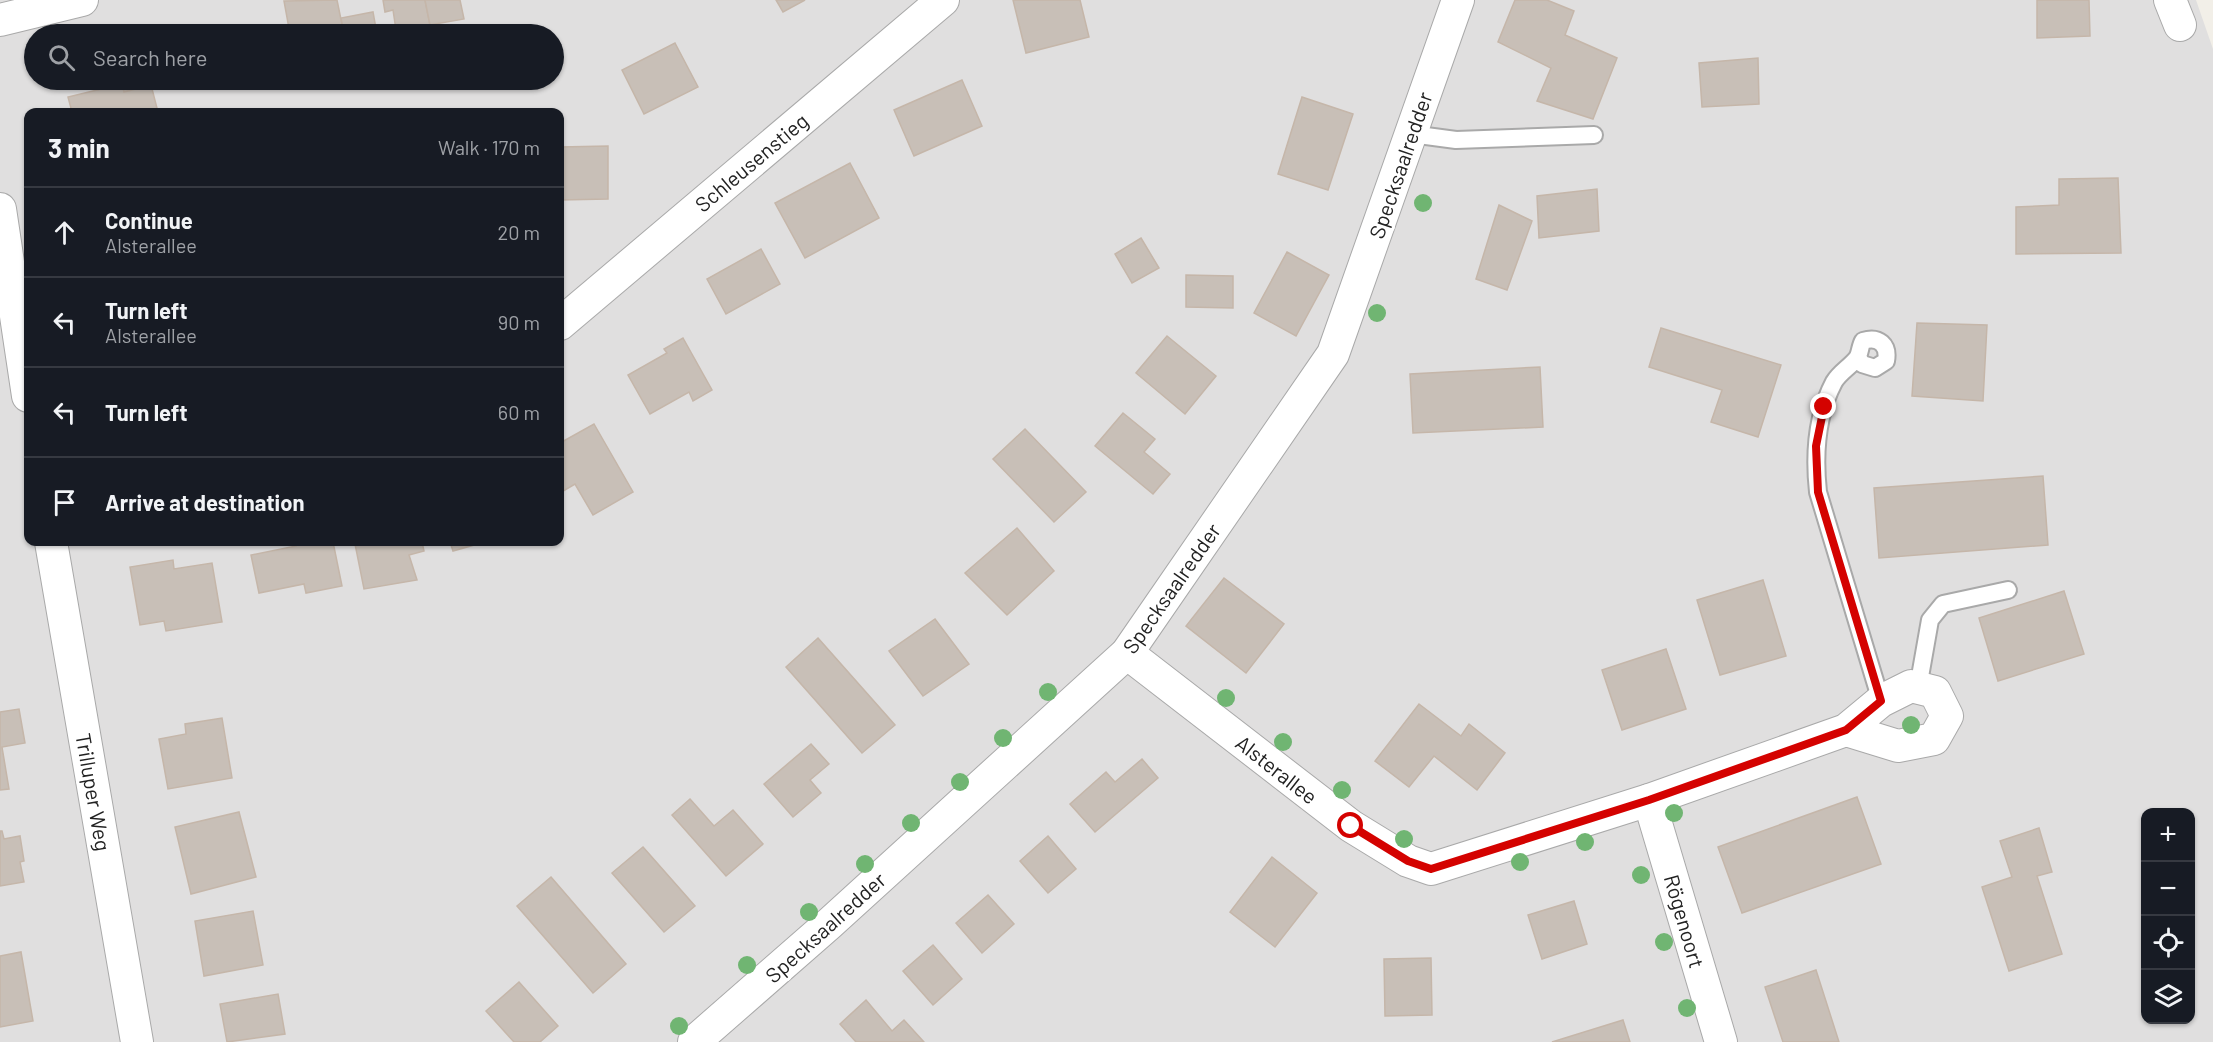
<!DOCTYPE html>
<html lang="en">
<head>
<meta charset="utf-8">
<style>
  body { margin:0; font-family:Barlow,sans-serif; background:#242831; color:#f1f3f6 }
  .controls { position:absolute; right:18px; bottom:18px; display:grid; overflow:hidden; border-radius:12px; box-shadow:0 2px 4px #0004 }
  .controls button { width:54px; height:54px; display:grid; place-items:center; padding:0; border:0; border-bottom:2px solid #363941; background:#171b24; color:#f1f3f6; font:30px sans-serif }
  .stop { position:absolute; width:18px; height:18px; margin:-14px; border:4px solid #d40200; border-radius:50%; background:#fff }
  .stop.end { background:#d40200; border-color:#fff; box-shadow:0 2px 6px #0008 }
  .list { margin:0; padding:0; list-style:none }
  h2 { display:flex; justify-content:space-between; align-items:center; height:78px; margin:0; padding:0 24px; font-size:26px }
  h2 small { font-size:20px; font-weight:400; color:#9ea1a6 }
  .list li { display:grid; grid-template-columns:39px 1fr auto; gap:18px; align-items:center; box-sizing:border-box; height:90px; padding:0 24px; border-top:2px solid #363941 }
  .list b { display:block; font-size:22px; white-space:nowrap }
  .list p { margin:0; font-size:20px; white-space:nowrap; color:#9ea1a6 }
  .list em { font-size:20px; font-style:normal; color:#9ea1a6 }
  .icon { flex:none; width:33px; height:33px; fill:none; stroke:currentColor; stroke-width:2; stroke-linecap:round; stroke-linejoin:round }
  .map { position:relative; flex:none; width:2213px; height:1042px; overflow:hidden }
  .search { position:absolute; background:#171b24; box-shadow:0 2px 4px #0004; left:24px; top:24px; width:540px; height:66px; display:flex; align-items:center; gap:15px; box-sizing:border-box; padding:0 21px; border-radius:33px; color:#9ea1a6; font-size:22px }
  .panel { position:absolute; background:#171b24; box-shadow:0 2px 4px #0004; left:24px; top:108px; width:540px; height:438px; border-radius:12px }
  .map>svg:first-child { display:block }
</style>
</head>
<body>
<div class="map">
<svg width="2213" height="1042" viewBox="0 0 2213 1042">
  <rect width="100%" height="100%" fill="#f2efe8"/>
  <path fill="#e0dfdf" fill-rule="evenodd" d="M0,0H2196L2213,49V1042H0ZM34,34H554V80H34ZM28,112H560V542H28ZM2146,812H2190V1020H2146Z"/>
  <g fill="#c8bfb7" stroke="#c5b6a9" stroke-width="1.5">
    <polygon points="337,0 344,34 290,34 284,1"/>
    <polygon points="383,0 425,0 430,25 396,30 393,10 385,12"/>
    <polygon points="425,0 460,0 464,19 430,25"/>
    <polygon points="776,0 805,0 783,12"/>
    <polygon points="1013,0 1080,0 1089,37 1026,53"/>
    <polygon points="1515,0 1547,0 1574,11 1565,35 1617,58 1593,119 1537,101 1551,68 1498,42"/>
    <polygon points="2037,0 2089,0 2090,36 2037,38"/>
    <polygon points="373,12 377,34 344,34 341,18"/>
    <polygon points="675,43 698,87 644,114 622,70"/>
    <polygon points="1758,58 1759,104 1702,107 1699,63"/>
    <polygon points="121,80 172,80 124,92"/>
    <polygon points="962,80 982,126 914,156 894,110"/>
    <polygon points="122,84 124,92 151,85 158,112 72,112 68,97"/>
    <polygon points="1302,97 1353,114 1328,190 1278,174"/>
    <polygon points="608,146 608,199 560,200 560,147"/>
    <polygon points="850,163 879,218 805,258 775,203"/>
    <polygon points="2118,178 2121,253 2016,254 2016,207 2059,205 2059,179"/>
    <polygon points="1597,189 1599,231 1539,238 1537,196"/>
    <polygon points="1499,205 1532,221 1507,290 1476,279"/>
    <polygon points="1141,238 1159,268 1132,283 1115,254"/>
    <polygon points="761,249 780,284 726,314 707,279"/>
    <polygon points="1287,252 1329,275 1296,336 1254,313"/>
    <polygon points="1186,275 1233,276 1233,308 1186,307"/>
    <polygon points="1917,323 1987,325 1983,401 1912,396"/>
    <polygon points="1661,328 1781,365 1758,437 1711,422 1722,390 1649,367"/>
    <polygon points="1167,336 1216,376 1185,414 1136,373"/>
    <polygon points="683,338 712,390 693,401 689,392 650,414 628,375 667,353 664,349"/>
    <polygon points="1540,367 1543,427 1413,433 1410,374"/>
    <polygon points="1123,413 1155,439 1144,452 1170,474 1153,494 1095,446"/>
    <polygon points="594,424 633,492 593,515 575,484 560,493 560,443"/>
    <polygon points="1025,429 1086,492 1054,522 993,459"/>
    <polygon points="2043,476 2048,545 1879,558 1874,488"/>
    <polygon points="1017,528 1054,571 1007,615 965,573"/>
    <polygon points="333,542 342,586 306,593 304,584 259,593 251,555 296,546 295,543 301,542"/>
    <polygon points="361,542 422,542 424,551 409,555 417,580 364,589 355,544"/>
    <polygon points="450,542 485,542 453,551"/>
    <polygon points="173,560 174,569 212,563 222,622 166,631 164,621 140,625 130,567"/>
    <polygon points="1224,578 1284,624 1246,673 1186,626"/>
    <polygon points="1763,580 1786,656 1720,675 1697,600"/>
    <polygon points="2064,591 2084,654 1998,681 1979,618"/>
    <polygon points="935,619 969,664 923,696 889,651"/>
    <polygon points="818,638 895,725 862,753 786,667"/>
    <polygon points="1666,649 1686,709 1622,730 1602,670"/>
    <polygon points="1419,704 1461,736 1469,724 1505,753 1477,790 1434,756 1409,787 1375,761"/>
    <polygon points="19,709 25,743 2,747 9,789 0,790 0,712"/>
    <polygon points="222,718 232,778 168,789 159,739 186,734 185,724"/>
    <polygon points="811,744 829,764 810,780 821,793 793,817 764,784"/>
    <polygon points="1142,759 1158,778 1095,832 1070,804 1106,772 1115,782"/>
    <polygon points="1857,797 1881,864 1742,913 1718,847"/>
    <polygon points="690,799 714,826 733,810 763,844 726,876 672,815"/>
    <polygon points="239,812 256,877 191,894 175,827"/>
    <polygon points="2039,828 2052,872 2037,876 2062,954 2009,971 1982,887 2012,877 2000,841"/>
    <polygon points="0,831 2,831 4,839 20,836 24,861 20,862 24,882 0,886"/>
    <polygon points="1048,836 1076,869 1048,893 1020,861"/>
    <polygon points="643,847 695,906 664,932 612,873"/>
    <polygon points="1272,857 1317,893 1275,947 1230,912"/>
    <polygon points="551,877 626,964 593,993 517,906"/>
    <polygon points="988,895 1014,924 982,953 956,923"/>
    <polygon points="1574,901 1587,944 1542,959 1528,915"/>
    <polygon points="253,911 263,965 204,976 195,921"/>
    <polygon points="933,945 962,979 933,1005 903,971"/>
    <polygon points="21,952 33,1021 0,1027 0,956"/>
    <polygon points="1431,958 1432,1015 1385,1016 1384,959"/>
    <polygon points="1816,970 1839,1042 1783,1042 1765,987"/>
    <polygon points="519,982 558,1026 540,1042 514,1042 486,1011"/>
    <polygon points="278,994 285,1034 227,1042 220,1004"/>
    <polygon points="866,1000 892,1031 904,1020 924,1042 856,1042 840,1024"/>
    <polygon points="1623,1020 1630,1042 1552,1042"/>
  </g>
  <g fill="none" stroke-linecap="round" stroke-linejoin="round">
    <g stroke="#a9a9a9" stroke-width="20">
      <g id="service">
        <polyline points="1411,134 1456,140 1594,135"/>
        <path d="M1858,357L1862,364L1875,368L1886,361C1889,345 1879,336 1863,341C1860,346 1860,354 1857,358C1850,367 1840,372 1834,382C1816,416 1814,455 1818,492L1881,701"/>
        <polyline points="1918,688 1930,620 1943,604 2008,590"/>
      </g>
    </g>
    <g stroke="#a9a9a9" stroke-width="34">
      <g id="minor">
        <polyline points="2170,0 2180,25"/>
        <polyline points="0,20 82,0"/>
        <polyline points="0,209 28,396"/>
        <polyline points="560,324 943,0"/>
        <polyline points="51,542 137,1042"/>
        <polyline points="1127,653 1351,826 1408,861 1431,869 1649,800 1846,730 1898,746 1934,739 1947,716 1935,692 1911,686 1881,701 1846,730"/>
        <polyline points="1649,800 1721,1042"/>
        <polyline points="694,1042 829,924 1127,653 1333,354 1458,0"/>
      </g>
    </g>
    <use href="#service" stroke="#fff" stroke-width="16"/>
    <use href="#minor" stroke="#fff" stroke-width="32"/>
  </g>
  <g fill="#70b572">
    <circle cx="1423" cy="203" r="9"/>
    <circle cx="1377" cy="313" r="9"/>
    <circle cx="1048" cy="692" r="9"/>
    <circle cx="1226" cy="698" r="9"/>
    <circle cx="1911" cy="725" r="9"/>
    <circle cx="1003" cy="738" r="9"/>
    <circle cx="1283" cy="742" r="9"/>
    <circle cx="960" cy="782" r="9"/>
    <circle cx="1342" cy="790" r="9"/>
    <circle cx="1674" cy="813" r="9"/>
    <circle cx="911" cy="823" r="9"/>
    <circle cx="1404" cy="839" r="9"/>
    <circle cx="1585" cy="842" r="9"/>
    <circle cx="1520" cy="862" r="9"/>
    <circle cx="865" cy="864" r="9"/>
    <circle cx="1641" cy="875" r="9"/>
    <circle cx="809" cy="912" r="9"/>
    <circle cx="1664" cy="942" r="9"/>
    <circle cx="747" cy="965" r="9"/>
    <circle cx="1687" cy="1008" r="9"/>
    <circle cx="679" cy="1026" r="9"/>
  </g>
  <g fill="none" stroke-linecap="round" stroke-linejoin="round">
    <polyline stroke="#d40200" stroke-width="8" points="1351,826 1408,861 1431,869 1649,800 1846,730 1881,701 1818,492 1816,446 1824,407"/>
  </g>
  <g text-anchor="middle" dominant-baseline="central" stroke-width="6" stroke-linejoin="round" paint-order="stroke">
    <g font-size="21" fill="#222" stroke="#fff">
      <text transform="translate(751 162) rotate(-40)">Schleusenstieg</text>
      <text transform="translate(1400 165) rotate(-71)">Specksaalredder</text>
      <text transform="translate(1171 588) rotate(-55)">Specksaalredder</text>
      <text transform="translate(1277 769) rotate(38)">Alsterallee</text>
      <text transform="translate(94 792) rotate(80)">Trilluper Weg</text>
      <text transform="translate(1685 921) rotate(74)">Rögenoort</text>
      <text transform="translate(825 927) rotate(-42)">Specksaalredder</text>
    </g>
  </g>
</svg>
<div class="controls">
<button>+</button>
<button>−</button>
<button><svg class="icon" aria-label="locate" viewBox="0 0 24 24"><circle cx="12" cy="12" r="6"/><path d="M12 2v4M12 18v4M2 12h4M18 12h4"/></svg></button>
<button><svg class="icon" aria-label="layers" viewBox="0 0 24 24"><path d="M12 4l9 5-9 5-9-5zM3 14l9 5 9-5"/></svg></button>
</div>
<div class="stop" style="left:1351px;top:826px"></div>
<div class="stop end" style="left:1824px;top:407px"></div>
<div class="search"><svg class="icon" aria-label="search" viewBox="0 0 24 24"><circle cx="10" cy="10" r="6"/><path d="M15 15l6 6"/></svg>Search here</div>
<section class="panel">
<h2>3 min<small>Walk · 170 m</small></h2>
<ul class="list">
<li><svg class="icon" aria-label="ahead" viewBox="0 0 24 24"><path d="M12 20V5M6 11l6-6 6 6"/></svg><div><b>Continue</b><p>Alsterallee</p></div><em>20 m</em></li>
<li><svg class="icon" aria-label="left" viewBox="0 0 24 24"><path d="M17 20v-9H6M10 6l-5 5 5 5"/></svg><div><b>Turn left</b><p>Alsterallee</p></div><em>90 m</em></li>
<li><svg class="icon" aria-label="left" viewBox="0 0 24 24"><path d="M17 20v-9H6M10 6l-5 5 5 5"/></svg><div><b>Turn left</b></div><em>60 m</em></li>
<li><svg class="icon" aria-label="arrive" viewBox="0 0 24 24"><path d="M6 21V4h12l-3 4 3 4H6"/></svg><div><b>Arrive at destination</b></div></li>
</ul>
</section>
</div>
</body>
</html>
